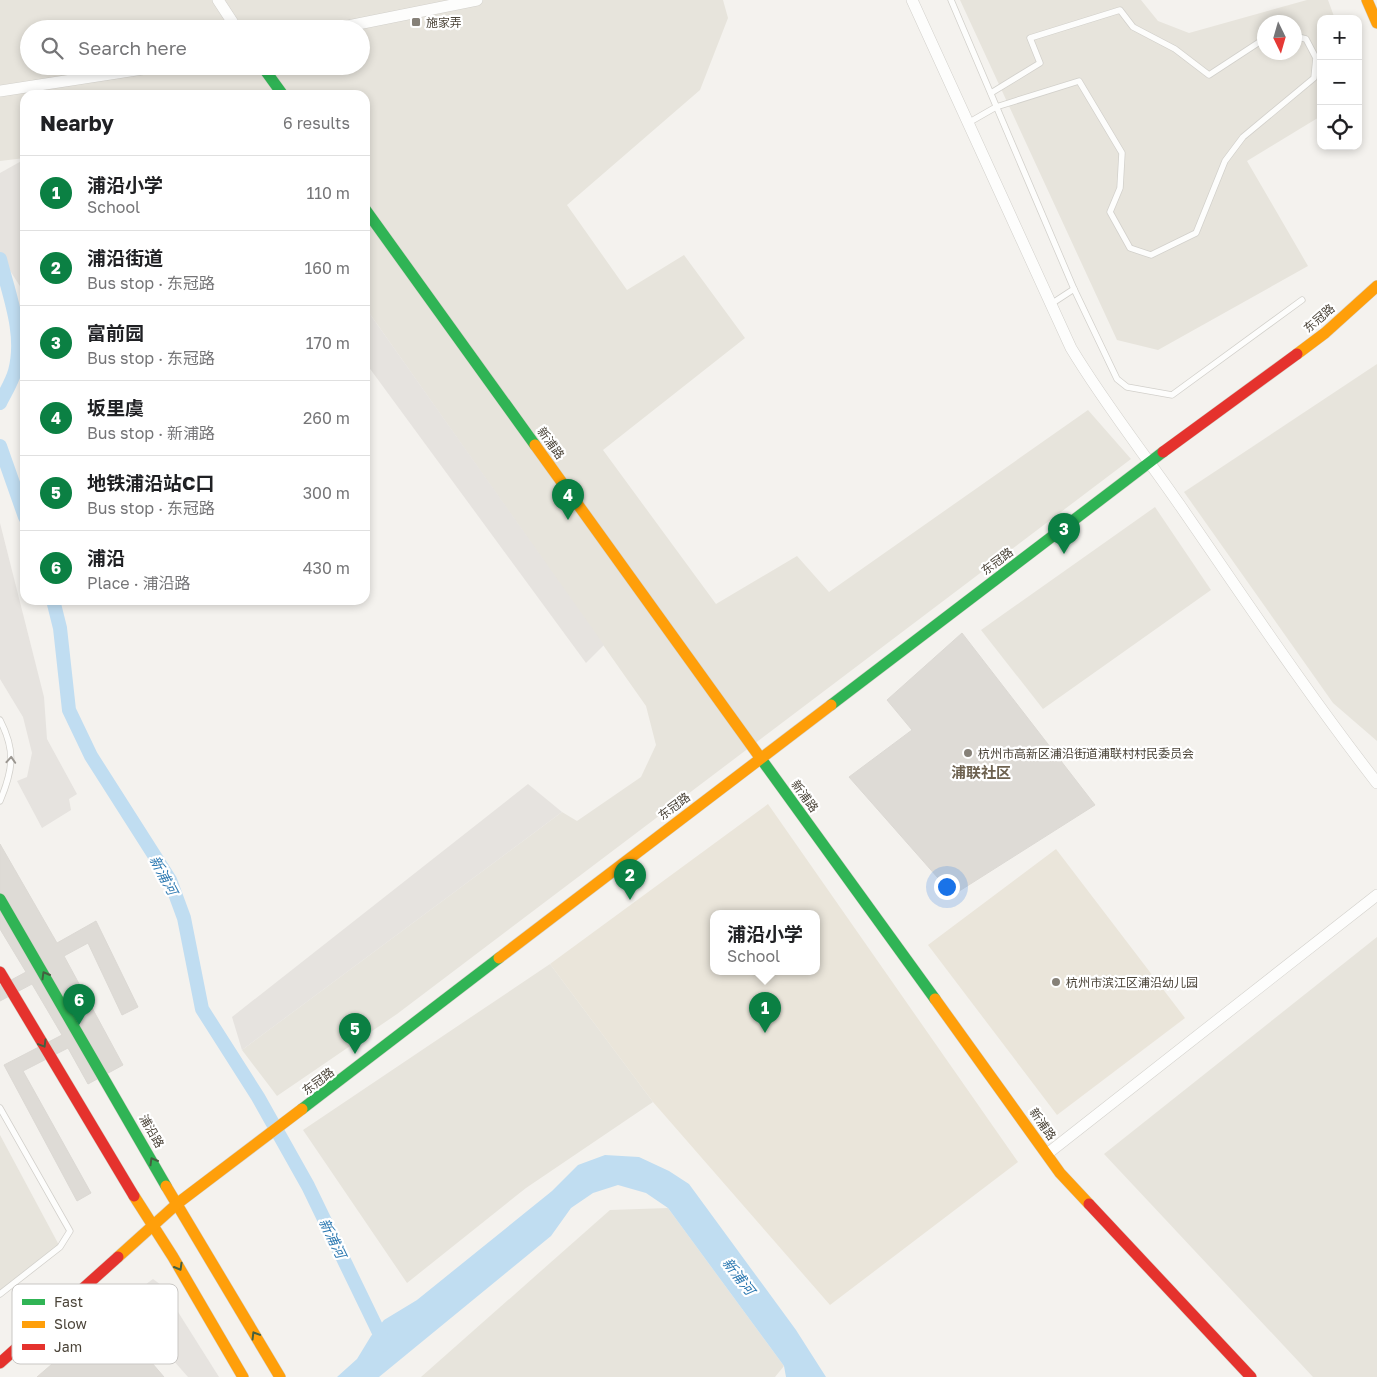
<!DOCTYPE html>
<html lang="en">
<head>
<meta charset="utf-8">
<style>
  body { margin:0; font-family:"Golos Text","Noto Sans SC",sans-serif; background:#f6f6f6; color:#202124 }
  .controls { position:absolute; right:15px; top:15px; display:grid; overflow:hidden; border-radius:10px; box-shadow:0 2px 8px #0003 }
  .controls button { width:45px; height:45px; display:grid; place-items:center; padding:0; border:0; border-bottom:1px solid #e0e0e0; background:#fff; color:#202124; font:25px sans-serif }
  .compass { position:absolute; left:1257px; top:15px; width:45px; height:45px; border-radius:50%; background:#fff; box-shadow:0 2px 8px #0003; rotate:175deg }
  .you { position:absolute; left:946px; top:886px; width:18px; height:18px; margin:-12px; border:4px solid #fff; border-radius:50%; background:#1a73e8; box-shadow:0 0 0 8px #1a73e833 }
  .badge { display:grid; place-items:center; width:32px; height:32px; border-radius:50%; background:#0b8043; color:#fff; font-size:16px; font-weight:700 }
  .pin { position:absolute; translate:-50% -41px; filter:drop-shadow(0 1px 2px #0008) }
  .pin::after { content:''; position:absolute; top:26px; width:18px; height:15px; background:inherit; clip-path:polygon(0 0,100% 0,50% 100%) }
  .popup { position:absolute; left:710px; top:910px; width:110px; height:65px; box-sizing:border-box; display:grid; place-content:center; border-radius:10px; background:#fff; filter:drop-shadow(0 1px 4px #0005); font-size:16px; white-space:nowrap; color:#757577 }
  .popup b { font-size:19px; color:#202124 }
  .popup::after { content:''; position:absolute; left:50%; top:100%; margin-left:-10px; border:10px solid transparent; border-top-color:#fff }
  .list { margin:0; padding:0; list-style:none }
  h2 { display:flex; justify-content:space-between; align-items:center; height:65px; margin:0; padding:0 20px; font-size:21px }
  h2 small { font-size:16px; font-weight:400; color:#757577 }
  .list li { display:grid; grid-template-columns:32px 1fr auto; gap:15px; align-items:center; box-sizing:border-box; height:75px; padding:0 20px; border-top:1px solid #e0e0e0 }
  .list b { display:block; font-size:19px; white-space:nowrap }
  .list p { margin:0; font-size:16px; white-space:nowrap; color:#757577 }
  .list em { font-size:16px; font-style:normal; color:#757577 }
  .icon { flex:none; width:28px; height:28px; fill:none; stroke:currentColor; stroke-width:2; stroke-linecap:round; stroke-linejoin:round }
  .map { position:relative; flex:none; width:1377px; height:1377px; overflow:hidden }
  .search { position:absolute; background:#fff; box-shadow:0 2px 8px #0003; left:20px; top:20px; width:350px; height:55px; display:flex; align-items:center; gap:12px; box-sizing:border-box; padding:0 18px; border-radius:28px; color:#757577; font-size:19px }
  .panel { position:absolute; background:#fff; box-shadow:0 2px 8px #0003; left:20px; top:90px; width:350px; height:515px; border-radius:15px }
  .map>svg:first-child { display:block }
</style>
</head>
<body>
<div class="map">
<svg width="1377" height="1377" viewBox="0 0 1377 1377">
  <rect width="100%" height="100%" fill="#f4f2ee"/>
  <g fill="#e7e4dc" fill-rule="evenodd">
    <path d="M0,0H723L728,18L700,90L567,205L627,290L684,255L745,338L603,450L716,604L797,556L829,592L1088,410L1131,459L397,1014L277,1096L242,1050L562,812L577,821L641,777L656,745L646,706L365,307V95H25V158L0,161ZM29,29H361V66H29Z"/>
    <path d="M960,0H1141L1158,21L1189,33L1307,0H1328L1335,19H1321V116L1247,161L1308,266L1158,350L1117,340ZM1264,22H1294V52H1264Z"/>
    <polygon points="1377,364 1377,741 1333,703 1184,492"/>
    <polygon points="1155,507 1211,590 1043,709 981,630"/>
    <polygon points="1377,937 1377,1377 1313,1377 1104,1154"/>
    <polygon points="550,964 653,1102 526,1188 407,1283 303,1130"/>
    <polygon points="0,1135 60,1247 0,1294"/>
    <polygon points="668,1208 784,1366 775,1377 421,1377 610,1210"/>
  </g>
  <g fill="#eae5da" fill-rule="evenodd">
    <path d="M768,804L1018,1162L830,1305L653,1102L550,964ZM714,914H816V972H714Z"/>
    <polygon points="1056,849 1185,1018 1057,1115 928,945"/>
  </g>
  <g fill="#e6e3df">
    <polygon points="25,159 25,294 0,255 0,173"/>
    <polygon points="365,307 604,645 586,663 365,362"/>
    <polygon points="0,523 44,697 47,739 77,794 69,799 71,810 42,828 17,781 27,777 32,753 23,717 0,679"/>
    <polygon points="528,784 562,812 242,1050 232,1017"/>
    <polygon points="153,1279 161,1285 219,1377 188,1377 122,1302"/>
  </g>
  <polygon fill="#c0ddf1" points="605,1155 639,1157 669,1171 689,1184 796,1330 826,1377 786,1377 784,1366 668,1208 646,1193 618,1185 593,1193 571,1208 551,1236 379,1377 337,1377 357,1359 371,1336 384,1320 417,1300 552,1191 578,1165"/>
  <g fill="none" stroke-linecap="round" stroke-linejoin="round">
    <g stroke="#c0ddf1" stroke-width="14">
      <path d="M0,259C9,295 25,334 15,371C12,382 5,393 0,403"/>
      <polyline points="0,446 25,517"/>
      <polyline points="53,600 60,628 69,710 91,756 170,880 184,918 202,1009 258,1097 308,1186 385,1345"/>
    </g>
  </g>
  <g fill="#dedbd6" stroke="#dcd9d4">
    <polygon points="962,633 1095,805 953,895 849,777 912,730 887,700"/>
    <polygon points="0,844 57,943 96,921 138,1007 122,1015 88,943 64,956 123,1065 88,1084 68,1048 23,1071 91,1193 77,1201 4,1065 62,1035 32,984 0,1001 0,986 26,972 0,929"/>
    <polygon points="110,1314 164,1377 37,1377"/>
  </g>
  <g fill="none" stroke-linecap="round" stroke-linejoin="round">
    <g stroke="#d2d0cb" stroke-width="7">
      <g id="lane">
        <polyline points="951,0 1074,289"/>
        <polyline points="991,93 1040,63 1030,38 1120,10 1133,27 1175,49 1209,75 1264,39"/>
        <polyline points="968,123 996,107 1079,81 1122,153 1120,188 1110,212 1130,248 1151,255 1196,233 1225,161 1243,137 1314,78 1316,58 1306,39 1294,36"/>
        <polyline points="1051,304 1074,289 1117,379 1127,387 1172,395 1302,300"/>
        <path d="M0,720C16,751 13,770 0,801"/>
        <polyline points="0,1108 70,1231 60,1247 0,1294"/>
      </g>
    </g>
    <g stroke="#d2d0cb" stroke-width="12">
      <g id="street">
        <polyline points="218,0 237,29"/>
        <path d="M912,0L1071,348C1104,403 1143,452 1179,504C1244,598 1307,693 1377,783"/>
        <polyline points="333,29 477,0"/>
        <polyline points="0,91 162,66"/>
        <polyline points="1047,1154 1377,895"/>
      </g>
    </g>
    <g stroke="#d3cfc5" stroke-width="12">
      <g id="fast">
        <polyline points="262,66 283,95"/>
        <polyline points="365,209 535,445"/>
        <polyline points="831,705 1163,452"/>
        <polyline points="759,756 935,999"/>
        <polyline points="0,899 166,1186"/>
        <polyline points="302,1109 499,958"/>
      </g>
    </g>
    <g stroke="#d3cfc5" stroke-width="12">
      <g id="slow">
        <polyline points="1367,0 1377,23"/>
        <polyline points="1297,354 1325,333 1377,286"/>
        <polyline points="535,445 759,756"/>
        <polyline points="499,958 831,705"/>
        <polyline points="935,999 1060,1173 1089,1204"/>
        <polyline points="166,1186 280,1377"/>
        <polyline points="134,1196 173,1257 243,1377"/>
        <polyline points="118,1257 178,1203 302,1109"/>
      </g>
    </g>
    <g stroke="#d3cfc5" stroke-width="12">
      <g id="jam">
        <polyline points="1163,452 1297,354"/>
        <polyline points="0,972 134,1196"/>
        <polyline points="1089,1204 1251,1377"/>
        <polyline points="0,1363 118,1257"/>
      </g>
    </g>
    <use href="#lane" stroke="#fdfdfc" stroke-width="5.5"/>
    <use href="#street" stroke="#fdfdfc" stroke-width="11"/>
    <use href="#fast" stroke="#30b455" stroke-width="11"/>
    <use href="#slow" stroke="#ff9f0a" stroke-width="11"/>
    <use href="#jam" stroke="#e5322d" stroke-width="11"/>
  </g>
  <defs><path id="oneway-chevron" d="M-2-3.5L2.5 0L-2 3.5" fill="none" stroke-width="1.6" stroke-linecap="round" stroke-linejoin="round" transform="scale(1.25)"/></defs>
  <use stroke="#9b9791" href="#oneway-chevron" transform="translate(11 760) rotate(-86)"/>
  <g stroke="#446040">
    <use href="#oneway-chevron" transform="translate(45 975) rotate(-120)"/>
    <use href="#oneway-chevron" transform="translate(43 1044) rotate(59)"/>
    <use href="#oneway-chevron" transform="translate(153 1161) rotate(-120)"/>
    <use href="#oneway-chevron" transform="translate(179 1267) rotate(60)"/>
    <use href="#oneway-chevron" transform="translate(255 1335) rotate(-121)"/>
  </g>
  <g fill="#868178" stroke="#fff" stroke-width="2">
    <rect x="411" y="17" width="10" height="10" rx="2.5"/>
    <circle cx="968" cy="753" r="5"/>
    <circle cx="1056" cy="982" r="5"/>
  </g>
  <g text-anchor="middle" dominant-baseline="central" stroke-width="4.5" stroke-linejoin="round" paint-order="stroke">
    <g font-size="12" fill="#4b4439" stroke="#fff" text-anchor="start">
      <text x="426" y="22">施家弄</text>
      <text x="978" y="753">杭州市高新区浦沿街道浦联村村民委员会</text>
      <text x="1066" y="982">杭州市滨江区浦沿幼儿园</text>
    </g>
    <g font-size="12" fill="#4b4439" stroke="#fff">
      <text transform="translate(1319 318) rotate(-41)">东冠路</text>
      <text transform="translate(551 443) rotate(54)">新浦路</text>
      <text transform="translate(997 561) rotate(-37)">东冠路</text>
      <text transform="translate(805 796) rotate(54)">新浦路</text>
      <text transform="translate(674 806) rotate(-37)">东冠路</text>
      <text transform="translate(318 1081) rotate(-37)">东冠路</text>
      <text transform="translate(1043 1124) rotate(55)">新浦路</text>
      <text transform="translate(152 1131) rotate(60)">浦沿路</text>
    </g>
    <g font-size="14" font-style="italic" fill="#2e7ab2" stroke="#fff">
      <text transform="translate(164 875) rotate(62)">新浦河</text>
      <text transform="translate(333 1238) rotate(64)">新浦河</text>
      <text transform="translate(739 1276) rotate(52)">新浦河</text>
    </g>
    <g font-size="15" font-weight="bold" fill="#6e6250" stroke="#fff">
      <text x="981" y="772">浦联社区</text>
    </g>
  </g>
  <rect x="12" y="1284" width="166" height="80" rx="8" fill="#fff" stroke="#c9c7c4" stroke-width="1"/>
  <rect x="22" y="1299" width="23" height="6" fill="#30b455"/>
  <rect x="22" y="1321" width="23" height="7" fill="#ff9f0a"/>
  <rect x="22" y="1344" width="23" height="6" fill="#e5322d"/>
  <g font-size="14" fill="#4b4439">
    <text x="54" y="1307">Fast</text>
    <text x="54" y="1329">Slow</text>
    <text x="54" y="1352">Jam</text>
  </g>
</svg>
<div class="controls">
<button>+</button>
<button>−</button>
<button><svg class="icon" aria-label="locate" viewBox="0 0 24 24"><circle cx="12" cy="12" r="6"/><path d="M12 2v4M12 18v4M2 12h4M18 12h4"/></svg></button>
</div>
<svg class="compass" viewBox="-18 -18 36 36"><path d="M0-13l5 13h-10z" fill="#e53935"/><path d="M0 13l5-13h-10z" fill="#757577"/></svg>
<div class="you"></div>
<div class="pin badge" style="left:765px;top:1033px">1</div>
<div class="popup"><b>浦沿小学</b>School</div>
<div class="pin badge" style="left:630px;top:900px">2</div>
<div class="pin badge" style="left:1064px;top:554px">3</div>
<div class="pin badge" style="left:568px;top:520px">4</div>
<div class="pin badge" style="left:355px;top:1054px">5</div>
<div class="pin badge" style="left:79px;top:1025px">6</div>
<div class="search"><svg class="icon" aria-label="search" viewBox="0 0 24 24"><circle cx="10" cy="10" r="6"/><path d="M15 15l6 6"/></svg>Search here</div>
<section class="panel">
<h2>Nearby<small>6 results</small></h2>
<ul class="list">
<li><span class="badge">1</span><div><b>浦沿小学</b><p>School</p></div><em>110 m</em></li>
<li><span class="badge">2</span><div><b>浦沿街道</b><p>Bus stop · 东冠路</p></div><em>160 m</em></li>
<li><span class="badge">3</span><div><b>富前园</b><p>Bus stop · 东冠路</p></div><em>170 m</em></li>
<li><span class="badge">4</span><div><b>坂里虞</b><p>Bus stop · 新浦路</p></div><em>260 m</em></li>
<li><span class="badge">5</span><div><b>地铁浦沿站C口</b><p>Bus stop · 东冠路</p></div><em>300 m</em></li>
<li><span class="badge">6</span><div><b>浦沿</b><p>Place · 浦沿路</p></div><em>430 m</em></li>
</ul>
</section>
</div>
</body>
</html>
